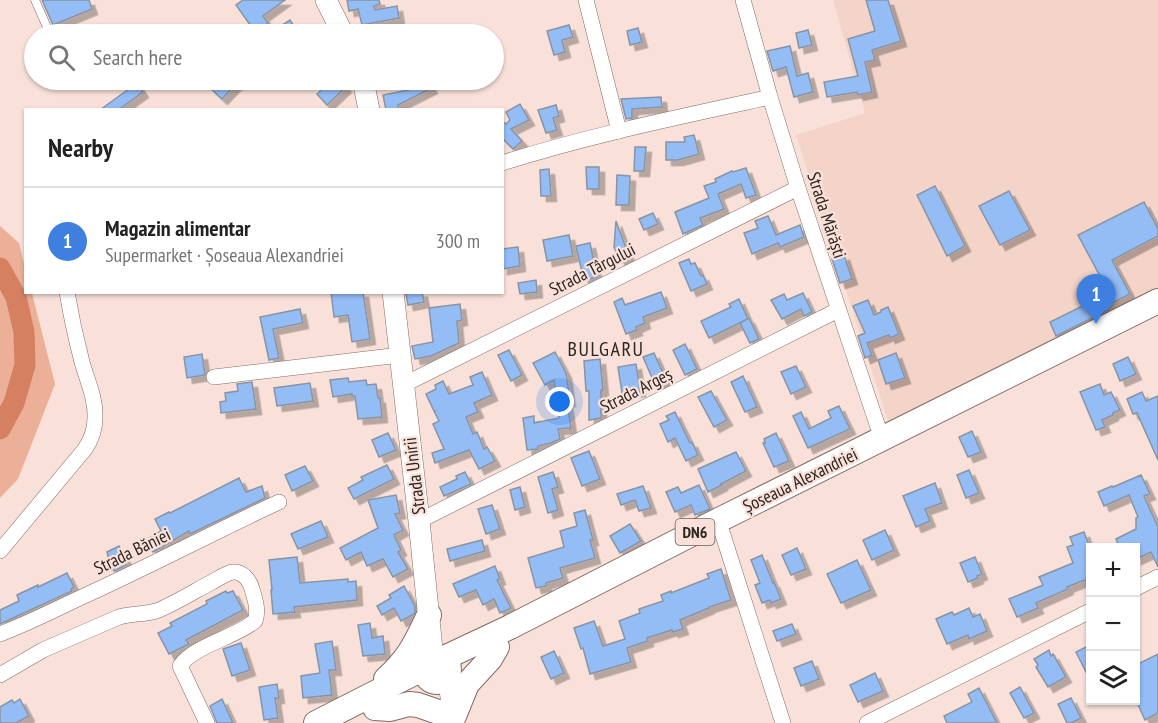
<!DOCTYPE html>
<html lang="en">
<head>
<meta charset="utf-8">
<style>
  body { margin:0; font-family:"PT Sans Narrow",sans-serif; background:#f2f2f2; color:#222 }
  .controls { position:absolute; right:18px; bottom:18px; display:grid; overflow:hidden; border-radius:0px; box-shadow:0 2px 4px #0004 }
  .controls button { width:54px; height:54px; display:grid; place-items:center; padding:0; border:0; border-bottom:2px solid #e0e0e0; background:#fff; color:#222; font:30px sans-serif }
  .you { position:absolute; left:560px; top:402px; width:21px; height:21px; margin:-15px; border:4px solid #fff; border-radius:50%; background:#1a73e8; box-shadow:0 0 0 9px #1a73e833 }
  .badge { display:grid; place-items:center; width:39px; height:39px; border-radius:50%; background:#ea580c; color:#fff; font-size:20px; font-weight:700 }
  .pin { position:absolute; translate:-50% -50px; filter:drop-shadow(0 2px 3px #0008) }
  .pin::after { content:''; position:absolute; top:32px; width:21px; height:18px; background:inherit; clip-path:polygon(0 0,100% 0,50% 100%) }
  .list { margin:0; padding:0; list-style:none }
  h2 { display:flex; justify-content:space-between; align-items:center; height:78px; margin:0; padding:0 24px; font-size:26px }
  h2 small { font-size:20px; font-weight:400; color:#767676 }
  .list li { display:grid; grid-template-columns:39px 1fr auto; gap:18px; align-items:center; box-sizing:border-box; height:108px; padding:0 24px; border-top:2px solid #e0e0e0 }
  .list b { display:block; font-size:22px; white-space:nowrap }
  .list p { margin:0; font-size:20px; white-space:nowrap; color:#767676 }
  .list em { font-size:20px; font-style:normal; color:#767676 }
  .icon { flex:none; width:33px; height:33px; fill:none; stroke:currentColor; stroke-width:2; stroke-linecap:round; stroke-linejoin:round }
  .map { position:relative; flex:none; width:1158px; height:723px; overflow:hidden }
  .search { position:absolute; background:#fff; box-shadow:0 2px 4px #0004; left:24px; top:24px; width:480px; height:66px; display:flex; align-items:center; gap:15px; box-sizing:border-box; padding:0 21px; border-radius:33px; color:#767676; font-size:22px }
  .panel { position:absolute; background:#fff; box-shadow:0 2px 4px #0004; left:24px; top:108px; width:480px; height:186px; border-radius:0px }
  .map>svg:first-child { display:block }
</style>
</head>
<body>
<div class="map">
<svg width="1158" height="723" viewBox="0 0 1158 723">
  <defs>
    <filter id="shadow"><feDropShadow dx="5.5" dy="5.5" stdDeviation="0" flood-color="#0004"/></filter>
  </defs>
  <rect width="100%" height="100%" fill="#f9e1d9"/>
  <polygon fill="#f4d4c8" points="833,0 1158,0 1158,292 889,424 796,135 865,113"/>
  <polygon fill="#ecaf98" points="0,226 19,243 25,268 26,292 32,293 55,384 18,479 0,498"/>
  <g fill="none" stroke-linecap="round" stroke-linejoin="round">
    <polyline stroke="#d58060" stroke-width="21" points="0,268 16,297 24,332 25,365 14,403 0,429"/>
  </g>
  <g fill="#94bcf5" stroke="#8894a5" stroke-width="1.5" filter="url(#shadow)">
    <polygon points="42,0 89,0 92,9 53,25"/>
    <polygon points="243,0 285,0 263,16 268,23 255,32 236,5"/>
    <polygon points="347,0 379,0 380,4 374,6 375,10 397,6 399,18 362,25 358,9 349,11"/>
    <polygon points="866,0 888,0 901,41 872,50 875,60 865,62 872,92 858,95 857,92 827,97 824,82 858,76 848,39 875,31"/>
    <polygon points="290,20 299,34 268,34"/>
    <polygon points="569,25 573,37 562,40 565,52 554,55 547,31"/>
    <polygon points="638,28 642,42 630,45 627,31"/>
    <polygon points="808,30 812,45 799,48 796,33"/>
    <polygon points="790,46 797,76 808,73 813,92 794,97 786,67 773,71 767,51"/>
    <polygon points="218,80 240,80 222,99 210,88"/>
    <polygon points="332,80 339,80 346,87 327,105 317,94"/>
    <polygon points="411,80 427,80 432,88 398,105 399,110 386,110 383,95 408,90 404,83"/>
    <polygon points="137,83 143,92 118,110 100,110"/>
    <polygon points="661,97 662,107 632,109 632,118 626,119 621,99"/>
    <polygon points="520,104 529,120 511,129 522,141 513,149 502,138 502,121 506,124 510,120 506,112"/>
    <polygon points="556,105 559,116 553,118 557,130 546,133 538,110"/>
    <polygon points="694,135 699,154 678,160 666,160 666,142 685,142 684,137"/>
    <polygon points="635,147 646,147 644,171 634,171"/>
    <polygon points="586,167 599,167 599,189 587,189"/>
    <polygon points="746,168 756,195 746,198 741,184 718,194 724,209 700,218 703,225 683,234 675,212 709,198 704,186 716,182 715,179 732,171 733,172"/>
    <polygon points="549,169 551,196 541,196 540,170"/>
    <polygon points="617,175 630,176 629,205 616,205"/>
    <polygon points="935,186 965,246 947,256 917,195"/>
    <polygon points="1009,191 1030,230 1000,245 979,206"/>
    <polygon points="1144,202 1158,229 1158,236 1112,260 1130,294 1106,306 1108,310 1056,336 1050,322 1109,293 1078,235"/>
    <polygon points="653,213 658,224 644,230 639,219"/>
    <polygon points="768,216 776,235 800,225 804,237 780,247 778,243 752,254 744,233 758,228 755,221"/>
    <polygon points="616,221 630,259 621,263 614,247"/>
    <polygon points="569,235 573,256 547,261 543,240"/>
    <polygon points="590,243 597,277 584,281 576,246"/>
    <polygon points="518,247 520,266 502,269 502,249"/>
    <polygon points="844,255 852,279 840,283 832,259"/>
    <polygon points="689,259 691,264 695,263 701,276 703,275 707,284 691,291 679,263"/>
    <polygon points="536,280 537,292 520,294 518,283"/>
    <polygon points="331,292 363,292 370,339 352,342 348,315 334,317"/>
    <polygon points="414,292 422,292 424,302 408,305 406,294"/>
    <polygon points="661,292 667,308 643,317 645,323 636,327 637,330 626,334 614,302 622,298 625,305"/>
    <polygon points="803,293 812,312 804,316 801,309 782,319 771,300 784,294 787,300"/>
    <polygon points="739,299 748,319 709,338 701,321 731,307 729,304"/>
    <polygon points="868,300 874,315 881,312 881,310 888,307 899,334 890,338 889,335 867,343 872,355 865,358 858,336 865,333 853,306"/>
    <polygon points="460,304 462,320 457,321 459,343 431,356 415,359 412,346 433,342 429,308"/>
    <polygon points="300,309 303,323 273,329 279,358 269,360 260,317"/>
    <polygon points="749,318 759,339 750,343 740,323"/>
    <polygon points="685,344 697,369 685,375 673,350"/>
    <polygon points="509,350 522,375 511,381 498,355"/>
    <polygon points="555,352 566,373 570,401 567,402 571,428 558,429 560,439 551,443 538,446 538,449 527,450 523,418 534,416 534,423 559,418 554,380 545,385 533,363"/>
    <polygon points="654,353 667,382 656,387 643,357"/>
    <polygon points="896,353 905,378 886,384 878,360"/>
    <polygon points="202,354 205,375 187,378 184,357"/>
    <polygon points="1128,357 1136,374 1120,381 1113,364"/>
    <polygon points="600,359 603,390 601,390 601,418 589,420 589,391 586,391 584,361"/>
    <polygon points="636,364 640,391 622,393 618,367"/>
    <polygon points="796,366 806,387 791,394 781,372"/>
    <polygon points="482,372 492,395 474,403 478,412 466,417 473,434 477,432 484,449 487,447 495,461 479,469 469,450 435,463 432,453 444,449 433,424 439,421 434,411 436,411 434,411 426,394 436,389 435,385 443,381 449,394 473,385 470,377"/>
    <polygon points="743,376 757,407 745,412 731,382"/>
    <polygon points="348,378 349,382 366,380 367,385 376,384 378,398 380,398 382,417 358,419 355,396 352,396 352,394 333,397 330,380"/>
    <polygon points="252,382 256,409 221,413 220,402 226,401 225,393 238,391 237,384"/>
    <polygon points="310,383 313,401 277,406 274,388"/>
    <polygon points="1100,384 1104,395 1111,392 1120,410 1113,413 1113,415 1102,420 1105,427 1096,430 1080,392"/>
    <polygon points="711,391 727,420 714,427 698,397"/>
    <polygon points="1142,392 1146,401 1158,396 1158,460 1137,413 1133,414 1127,399"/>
    <polygon points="839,406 850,429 808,448 793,416 801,412 809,429 831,418 828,411"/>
    <polygon points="675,412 690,443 692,442 698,455 686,461 675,438 668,442 660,424 669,420 666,416"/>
    <polygon points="972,431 981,452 968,457 959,437"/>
    <polygon points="388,433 396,450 379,457 372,440"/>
    <polygon points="776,433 789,461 774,467 763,443 765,443 764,439"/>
    <polygon points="589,451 600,479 582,486 571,458"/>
    <polygon points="736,452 746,471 721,484 722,485 708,492 698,469"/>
    <polygon points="387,465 394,479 354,499 348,488 363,480 361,477"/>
    <polygon points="305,466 313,481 292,491 285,475"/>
    <polygon points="969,470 979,493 966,498 957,475"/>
    <polygon points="465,472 471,484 444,496 440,487 457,479 456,476"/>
    <polygon points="553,472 558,487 552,489 558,510 548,513 538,477"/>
    <polygon points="1141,475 1150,494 1144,496 1158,527 1158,567 1151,552 1136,559 1136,548 1119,548 1116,539 1136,529 1136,518 1138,517 1129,495 1104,506 1098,492 1112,486 1113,487"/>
    <polygon points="239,478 246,492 262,486 265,498 190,534 189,531 153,552 146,540 161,531 155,519 169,512 170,513"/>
    <polygon points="935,483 942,503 925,509 930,521 916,527 903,496"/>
    <polygon points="699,485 710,509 695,515 691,505 675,512 666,492 678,487 681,493"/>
    <polygon points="643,486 651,508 639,511 635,500 621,505 617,494"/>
    <polygon points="520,487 525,507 515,510 510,490"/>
    <polygon points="396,495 400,513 395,514 403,530 394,535 401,550 398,552 408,569 393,577 383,559 367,566 361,552 346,560 340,548 378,528 368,500"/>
    <polygon points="492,505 500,529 486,534 478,509"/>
    <polygon points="585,510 593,540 590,540 595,558 560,568 563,578 546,583 546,586 536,588 528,558 564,547 560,531 577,526 574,513"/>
    <polygon points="321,521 328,537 298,549 291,534"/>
    <polygon points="630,524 641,541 620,553 610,536"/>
    <polygon points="885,530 894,550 872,560 863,540"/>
    <polygon points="1084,532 1090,548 1090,578 1067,587 1068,589 1036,603 1038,608 1017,617 1009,599 1043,585 1039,577 1073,563 1067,547 1073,545 1070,537"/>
    <polygon points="482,540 485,551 450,561 447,549"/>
    <polygon points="119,546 127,562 125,563 126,565 114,571 113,569 111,570 107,552"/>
    <polygon points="797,548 806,569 791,575 782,555"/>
    <polygon points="762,555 773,583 774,582 781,599 771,603 770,600 762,603 755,585 760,583 751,560"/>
    <polygon points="297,557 300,583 348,579 348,582 356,581 357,600 294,607 295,612 273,614 271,590 272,590 269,560"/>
    <polygon points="975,557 982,574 977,576 978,578 968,582 960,563"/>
    <polygon points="857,560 871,590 841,603 827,574"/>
    <polygon points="495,566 500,579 497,580 511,608 500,613 494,599 483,605 476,590 459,597 453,584"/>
    <polygon points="721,569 731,600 709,607 709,608 680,620 683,629 673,632 672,630 647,638 648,641 627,648 631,662 590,674 583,648 581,649 574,628 594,621 603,646 625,639 619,621 640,613 639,609 663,601 661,595 671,591 671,593 709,578 707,574"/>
    <polygon points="67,573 74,587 71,589 72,591 0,624 0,610 19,601 17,595 38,585 38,587"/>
    <polygon points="404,586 415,606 415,611 414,614 401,621 394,608 382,615 377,606 391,598 389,595"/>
    <polygon points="226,591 227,593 233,591 243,610 186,640 189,644 169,654 158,633 172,626 170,623 207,604 206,601"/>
    <polygon points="969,608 973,617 980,614 987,631 969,639 968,635 947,644 936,619 952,612 954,615"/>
    <polygon points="370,623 372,638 383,636 385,654 363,656 358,625"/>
    <polygon points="792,624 796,634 777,641 773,631"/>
    <polygon points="332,641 336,670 329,670 332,695 303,698 301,676 320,673 315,644"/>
    <polygon points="241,643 250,670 232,676 223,649"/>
    <polygon points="1090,645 1090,680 1076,652"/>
    <polygon points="1049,650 1051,656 1053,654 1066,677 1048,687 1036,667 1038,665 1034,659"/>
    <polygon points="554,651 564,673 551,679 541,657"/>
    <polygon points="1158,654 1158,713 1145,720 1136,700 1136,665"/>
    <polygon points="812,661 819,679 801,686 794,668"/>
    <polygon points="875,673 883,691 858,702 850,685"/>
    <polygon points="277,684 279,698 275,698 278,718 264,720 259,687"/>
    <polygon points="1020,687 1034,713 1024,718 1010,693"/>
    <polygon points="979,688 997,723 947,723 944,716 972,702 968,694"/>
    <polygon points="1071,698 1081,718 1071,723 1067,723 1058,704"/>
    <polygon points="20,699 29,716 16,723 0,723 0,707 12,700 14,703"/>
    <polygon points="222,699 233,723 217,723 210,706"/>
  </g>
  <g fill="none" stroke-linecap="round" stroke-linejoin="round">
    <g stroke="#806c64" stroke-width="9">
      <polyline id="service" points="35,0 50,34"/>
    </g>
    <g stroke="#806c64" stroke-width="16">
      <g id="minor">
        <polyline points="586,0 619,131"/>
        <polyline points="743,0 770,97 798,188 882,439"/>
        <path d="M502,163C590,135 680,117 770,97"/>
        <polyline points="214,377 400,355"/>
        <polyline points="403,385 798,188"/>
        <polyline points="419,521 838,310"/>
        <polyline points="722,532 783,723"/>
        <path d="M0,551L85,449C91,440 95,429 95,418C96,399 87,380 82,362C76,339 71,316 67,292"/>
        <polyline points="1136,588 1158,577"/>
        <path d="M0,634C29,623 56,609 84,596C150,566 214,532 279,502"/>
        <path d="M0,675L43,650L119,617C132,613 146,615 159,610C177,602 195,591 212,582C218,579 226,573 233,572C243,571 250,581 252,589C255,599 259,611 255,621C236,637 193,646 180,666L207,723"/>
        <polyline points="867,723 1090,611"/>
      </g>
    </g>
    <g stroke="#806c64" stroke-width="22">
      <g id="secondary">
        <polyline points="326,0 343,34"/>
        <polyline points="363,80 369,110"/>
        <polyline points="393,292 419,521 433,659"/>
        <polyline points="448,675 454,719"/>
      </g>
    </g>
    <g stroke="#806c64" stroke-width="26">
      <g id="trunk">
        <circle cx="437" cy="670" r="12"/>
        <polyline points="442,659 510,627 721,519 1158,301"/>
        <path d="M386,679C410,657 415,644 429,615"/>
        <polyline points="375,708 390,709 409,704 418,705 447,715"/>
        <polyline points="454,716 467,684 490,659 497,647"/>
        <polyline points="316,723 426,667"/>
      </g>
    </g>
    <use href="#service" stroke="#fff" stroke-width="8"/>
    <use href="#minor" stroke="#fff" stroke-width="15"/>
    <use href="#secondary" stroke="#fff" stroke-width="21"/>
    <use href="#trunk" stroke="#fff" stroke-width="24"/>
  </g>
  <g text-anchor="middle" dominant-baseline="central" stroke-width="4.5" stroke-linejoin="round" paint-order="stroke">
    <rect fill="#f9e1d9" stroke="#6a5d58" stroke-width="1.5" x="675.5" y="519" width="39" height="26" rx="4.5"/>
    <g font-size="16" font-weight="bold" fill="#2c2420">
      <text x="695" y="532">DN6</text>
    </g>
    <g font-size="18" fill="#2c2420" stroke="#f9e1d9">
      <text transform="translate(827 215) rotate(72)">Strada Mărăști</text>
      <text transform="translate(592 269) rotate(-27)">Strada Târgului</text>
      <text transform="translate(636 390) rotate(-27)">Strada Argeș</text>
      <text transform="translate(414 476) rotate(-97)">Strada Unirii</text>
      <text transform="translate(800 480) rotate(-26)">Șoseaua Alexandriei</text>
      <text transform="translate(132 551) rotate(-26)">Strada Băniei</text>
    </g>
    <g font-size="20" letter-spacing="1.5" fill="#2c2420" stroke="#f9e1d9">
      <text x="606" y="349">BULGARU</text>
    </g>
  </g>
</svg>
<div class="controls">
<button>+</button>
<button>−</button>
<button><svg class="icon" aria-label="layers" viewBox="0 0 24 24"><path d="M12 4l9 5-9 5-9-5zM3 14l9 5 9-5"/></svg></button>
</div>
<div class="you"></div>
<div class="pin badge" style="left:1096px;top:324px;background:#3f7fe0">1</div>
<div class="search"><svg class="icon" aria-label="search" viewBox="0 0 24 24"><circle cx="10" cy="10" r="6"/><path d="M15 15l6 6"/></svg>Search here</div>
<section class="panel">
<h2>Nearby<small></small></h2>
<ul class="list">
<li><span class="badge" style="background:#3f7fe0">1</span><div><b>Magazin alimentar</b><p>Supermarket · Șoseaua Alexandriei</p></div><em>300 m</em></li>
</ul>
</section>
</div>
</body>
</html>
